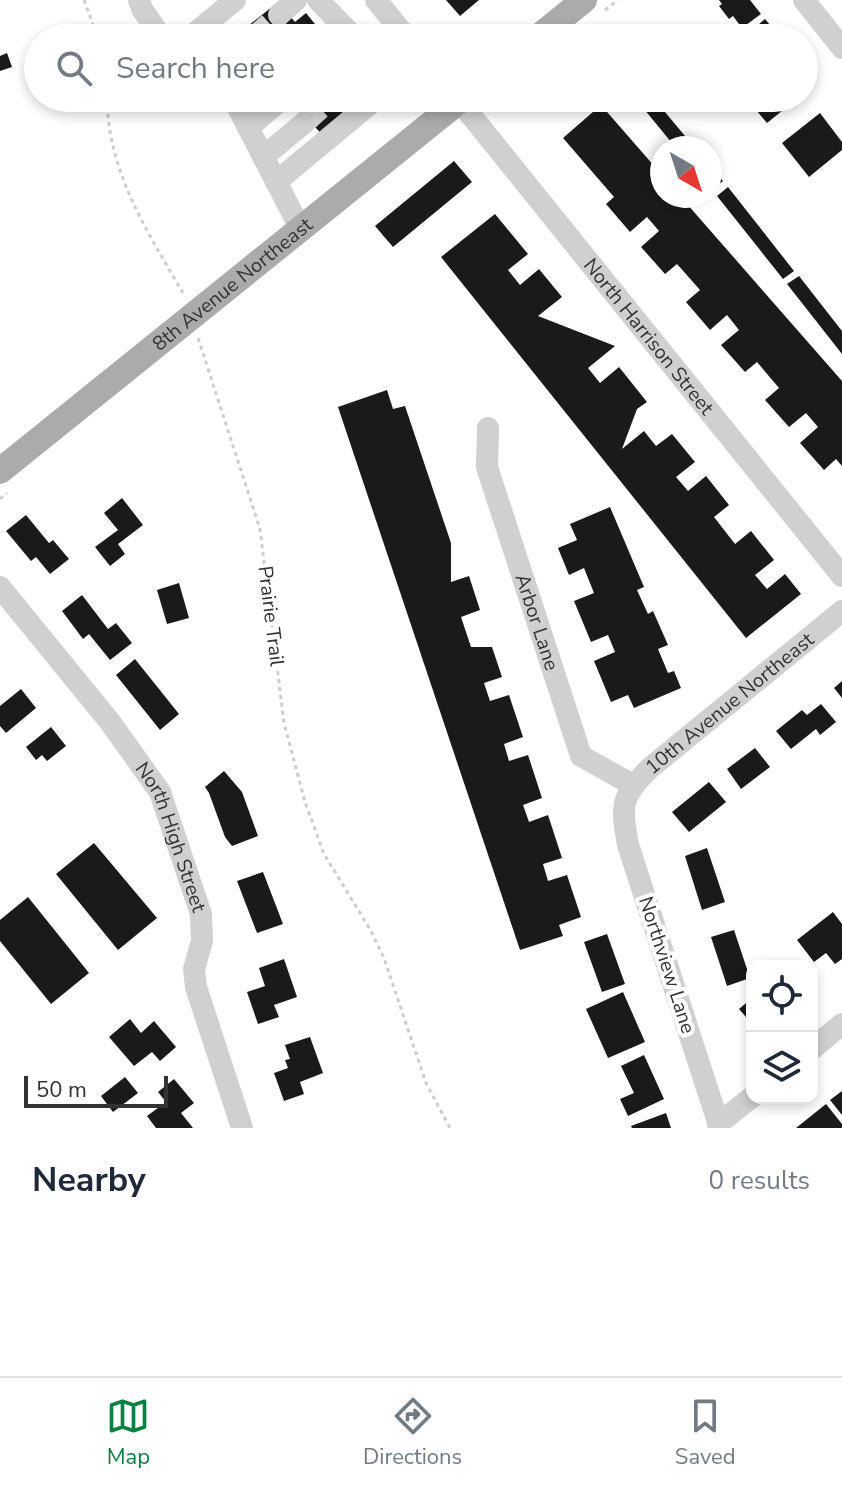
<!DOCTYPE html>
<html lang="en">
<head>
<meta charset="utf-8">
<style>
  body { margin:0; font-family:"Nunito Sans",sans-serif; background:#f2f2f3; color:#1f2937 }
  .controls { position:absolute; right:24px; bottom:24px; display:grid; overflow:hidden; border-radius:16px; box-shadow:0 4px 12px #0003 }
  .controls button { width:72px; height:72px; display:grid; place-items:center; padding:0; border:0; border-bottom:2px solid #e0e1e3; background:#fff; color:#1f2937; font:40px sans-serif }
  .compass { position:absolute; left:650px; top:136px; width:72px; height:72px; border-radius:50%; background:#fff; box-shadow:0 4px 12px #0003; rotate:141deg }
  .scale { position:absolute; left:24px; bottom:20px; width:144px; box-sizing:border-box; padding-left:8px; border:4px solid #333; border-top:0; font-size:22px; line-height:28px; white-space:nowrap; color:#333; -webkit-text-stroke:6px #fff; paint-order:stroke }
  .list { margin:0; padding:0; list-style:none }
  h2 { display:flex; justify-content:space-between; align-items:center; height:104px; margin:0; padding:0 32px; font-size:34px }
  h2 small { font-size:26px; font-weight:400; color:#747a83 }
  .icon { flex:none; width:44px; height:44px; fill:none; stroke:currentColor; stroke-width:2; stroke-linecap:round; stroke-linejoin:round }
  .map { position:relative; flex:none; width:842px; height:1128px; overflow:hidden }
  .search { position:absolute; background:#fff; box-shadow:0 4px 12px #0003; left:24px; right:24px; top:24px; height:88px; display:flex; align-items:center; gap:20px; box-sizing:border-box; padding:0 28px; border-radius:44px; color:#747a83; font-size:30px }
  .sheet { height:248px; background:#fff }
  nav { display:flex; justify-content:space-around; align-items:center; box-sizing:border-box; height:112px; border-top:2px solid #e0e1e3; background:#fff; font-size:22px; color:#747a83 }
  nav a { display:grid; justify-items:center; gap:4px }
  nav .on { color:#0b8043 }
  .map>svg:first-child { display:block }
</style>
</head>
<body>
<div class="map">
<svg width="842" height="1128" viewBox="0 0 842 1128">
  <rect width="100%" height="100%" fill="#fff"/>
  <g fill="#1a1a1a">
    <polygon points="446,0 479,0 460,16"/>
    <polygon points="719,0 750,0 761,14 742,28 733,16 729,19 719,6 722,4"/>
    <polygon points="278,2 295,22 306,13 324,35 320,38 233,38"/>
    <polygon points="765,19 781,38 743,38"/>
    <polygon points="7,53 12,67 0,71 0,56"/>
    <polygon points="303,98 349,98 357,107 323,136 295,104"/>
    <polygon points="746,98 798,98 767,123"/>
    <polygon points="655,100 695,148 676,148 644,109"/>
    <polygon points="601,105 662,175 662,196 680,196 842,381 842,466 836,459 824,470 800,443 818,427 806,413 789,427 765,400 779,388 757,362 745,372 721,345 739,330 727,315 710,330 686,302 700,290 677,264 665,274 641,247 659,231 647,217 630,232 606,204 614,197 563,138"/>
    <polygon points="820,113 842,142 842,150 809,177 782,143"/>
    <polygon points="454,161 472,182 393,247 375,226"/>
    <polygon points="710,166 723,181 712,190 710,189"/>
    <polygon points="728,187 794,271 783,279 717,196"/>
    <polygon points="495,214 528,254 508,270 520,285 539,269 562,297 538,316 615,346 588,368 600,383 619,367 647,402 637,409 622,449 644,431 656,446 672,434 695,462 676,477 688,491 706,476 729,505 714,517 735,544 751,531 774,560 755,575 767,589 785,574 801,594 746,638 441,257"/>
    <polygon points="799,276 842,331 842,354 787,284"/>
    <polygon points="387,390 393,409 405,406 451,543 451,582 469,576 480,610 461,617 471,647 492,647 502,677 484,683 490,701 509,695 523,737 504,744 509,761 528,755 542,798 523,805 529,822 548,815 562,858 543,864 548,881 567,875 581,917 559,925 563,936 520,950 338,407"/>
    <polygon points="122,498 143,525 118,544 125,554 110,566 95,547 118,530 104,513"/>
    <polygon points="610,507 644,587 637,590 648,614 653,611 668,645 658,649 668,673 674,671 681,688 634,708 628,695 611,702 594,661 615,652 608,635 591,642 574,601 594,593 584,568 569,575 558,548 577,540 570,524"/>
    <polygon points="26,515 49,543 53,540 69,559 50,574 36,557 31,561 6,531"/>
    <polygon points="179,583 189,618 167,624 157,590"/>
    <polygon points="82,595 108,629 116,623 132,643 110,660 89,634 83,639 62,611"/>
    <polygon points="135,659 179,714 160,730 116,675"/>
    <polygon points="842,681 842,698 834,688"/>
    <polygon points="21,689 36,708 6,733 0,726 0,706"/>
    <polygon points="821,704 836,722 820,735 816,729 791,749 776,731 802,710 807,715"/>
    <polygon points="51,727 66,746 47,761 42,755 36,760 26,747"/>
    <polygon points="755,748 770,767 741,789 727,769"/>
    <polygon points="224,771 242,792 258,836 232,846 225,837 209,793 205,787"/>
    <polygon points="709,782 726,802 689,832 672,812"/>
    <polygon points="94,843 157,918 118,950 56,874"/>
    <polygon points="707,848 725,902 702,910 685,856"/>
    <polygon points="263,872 283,924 257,933 237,881"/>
    <polygon points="28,897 89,973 51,1004 0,941 0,920"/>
    <polygon points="833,912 842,924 842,959 835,964 826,953 814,962 797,940"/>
    <polygon points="734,930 750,978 727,986 711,937"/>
    <polygon points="607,934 625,984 602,992 584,942"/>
    <polygon points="284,959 297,997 274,1005 279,1017 258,1024 247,992 265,986 259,968"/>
    <polygon points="623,992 645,1042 608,1058 586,1009"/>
    <polygon points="752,998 752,1024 739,1009"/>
    <polygon points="130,1019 141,1033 154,1021 176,1047 160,1061 152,1052 134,1066 109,1037"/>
    <polygon points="310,1037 323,1073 300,1082 304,1094 284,1101 274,1073 288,1068 285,1060 290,1059 285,1045"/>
    <polygon points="644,1055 664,1099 628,1116 620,1099 634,1093 621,1066"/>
    <polygon points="125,1077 138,1093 113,1112 101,1096"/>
    <polygon points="174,1079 194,1103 181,1113 193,1128 156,1128 147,1116 166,1102 158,1092"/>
    <polygon points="842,1091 842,1115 830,1100"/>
    <polygon points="826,1104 842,1124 842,1128 796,1128"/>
    <polygon points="666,1113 671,1128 632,1128 631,1126"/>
  </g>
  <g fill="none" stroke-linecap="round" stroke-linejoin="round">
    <g stroke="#d6d6d6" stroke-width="22" stroke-dasharray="22 11" stroke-linecap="butt">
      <polyline points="253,38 279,15"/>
      <polyline points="304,123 332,98"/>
    </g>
    <g stroke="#cdcdcd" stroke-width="3" stroke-dasharray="4 4" stroke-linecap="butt">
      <polyline points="84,0 98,38"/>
      <polyline points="605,10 618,0"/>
      <path d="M107,98C108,172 147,231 183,293"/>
      <polyline points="198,338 260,529 284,723 305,802 324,854 371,931 384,958 426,1083 450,1128"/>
      <polyline points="0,499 7,493"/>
    </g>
    <g stroke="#d0d0d0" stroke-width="22">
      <polyline points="139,0 142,9 162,38"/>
      <polyline points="318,0 355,38"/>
      <polyline points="376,0 407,38"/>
      <polyline points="804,0 842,48"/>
      <polyline points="279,15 296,0"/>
      <polyline points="189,38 235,0"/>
      <polyline points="233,98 300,228"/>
      <path id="s1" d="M457,98L842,576"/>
      <polyline points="248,128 283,98"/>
      <polyline points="263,157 304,123"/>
      <polyline points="276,182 377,98"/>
      <path id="s2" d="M488,428L487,467L581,756L633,785"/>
      <path id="s3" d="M0,587L110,722L160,792L201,914L202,941L194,969L196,987L242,1128"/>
      <polyline points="812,1049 842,1024"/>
      <polyline points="718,1124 752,1097"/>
      <path id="s4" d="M720,1128L628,845C621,804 620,798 650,768L842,611"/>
    </g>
    <g stroke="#ababab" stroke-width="26">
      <polyline points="537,38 584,0"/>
      <path id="s5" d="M0,471L463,98"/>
    </g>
  </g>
  <g text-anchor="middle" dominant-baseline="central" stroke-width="8" stroke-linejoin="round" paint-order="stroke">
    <g font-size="20" fill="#333" stroke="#fff">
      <text stroke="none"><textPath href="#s5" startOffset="298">8th Avenue Northeast</textPath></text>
      <text stroke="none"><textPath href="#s1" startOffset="306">North Harrison Street</textPath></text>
      <text transform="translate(271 616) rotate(83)">Prairie Trail</text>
      <text stroke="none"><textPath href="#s2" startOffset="202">Arbor Lane</textPath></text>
      <text stroke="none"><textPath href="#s4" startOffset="486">10th Avenue Northeast</textPath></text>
      <text stroke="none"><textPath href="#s3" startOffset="306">North High Street</textPath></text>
      <text transform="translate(667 965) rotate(72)">Northview Lane</text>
    </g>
  </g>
</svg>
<div class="controls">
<button><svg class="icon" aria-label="locate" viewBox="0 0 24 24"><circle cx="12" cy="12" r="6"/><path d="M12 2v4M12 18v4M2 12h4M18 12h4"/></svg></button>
<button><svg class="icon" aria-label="layers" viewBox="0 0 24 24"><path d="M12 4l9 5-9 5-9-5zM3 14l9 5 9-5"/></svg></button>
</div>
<svg class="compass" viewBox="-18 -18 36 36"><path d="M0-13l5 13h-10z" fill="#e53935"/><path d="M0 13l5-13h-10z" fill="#747a83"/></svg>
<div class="scale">50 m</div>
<div class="search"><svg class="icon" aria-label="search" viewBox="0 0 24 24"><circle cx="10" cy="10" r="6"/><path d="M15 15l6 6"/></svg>Search here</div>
</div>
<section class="sheet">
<h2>Nearby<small>0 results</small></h2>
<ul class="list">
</ul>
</section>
<nav>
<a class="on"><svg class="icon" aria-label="map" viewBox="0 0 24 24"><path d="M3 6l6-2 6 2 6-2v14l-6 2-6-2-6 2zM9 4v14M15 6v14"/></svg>Map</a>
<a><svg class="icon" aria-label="directions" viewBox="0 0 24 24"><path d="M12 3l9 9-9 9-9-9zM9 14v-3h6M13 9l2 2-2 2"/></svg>Directions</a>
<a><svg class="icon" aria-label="saved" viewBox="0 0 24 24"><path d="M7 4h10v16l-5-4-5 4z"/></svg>Saved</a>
</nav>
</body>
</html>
